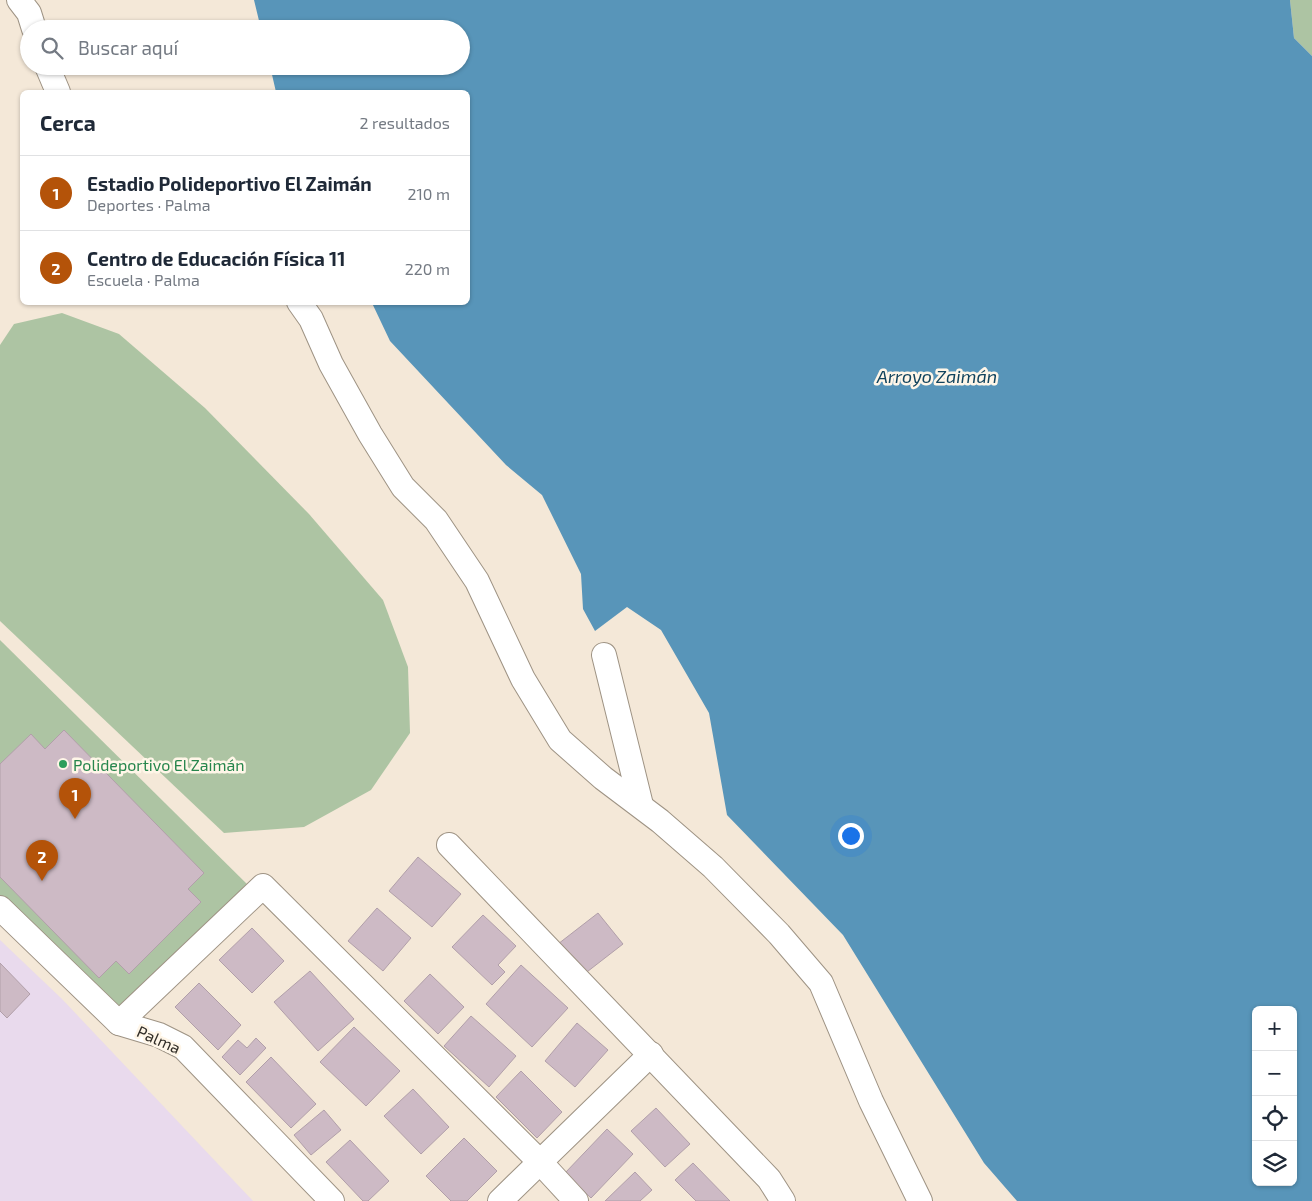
<!DOCTYPE html>
<html lang="es">
<head>
<meta charset="utf-8">
<style>
  body { margin:0; font-family:"Exo 2",sans-serif; background:#f2f2f3; color:#1f2937 }
  .controls { position:absolute; right:15px; bottom:15px; display:grid; overflow:hidden; border-radius:8px; box-shadow:0 1px 4px #0004 }
  .controls button { width:45px; height:45px; display:grid; place-items:center; padding:0; border:0; border-bottom:1px solid #e0e1e3; background:#fff; color:#1f2937; font:25px sans-serif }
  .you { position:absolute; left:850px; top:835px; width:18px; height:18px; margin:-12px; border:4px solid #fff; border-radius:50%; background:#1a73e8; box-shadow:0 0 0 8px #1a73e833 }
  .badge { display:grid; place-items:center; width:32px; height:32px; border-radius:50%; background:#b45309; color:#fff; font-size:16px; font-weight:700 }
  .pin { position:absolute; translate:-50% -41px; filter:drop-shadow(0 1px 2px #0008) }
  .pin::after { content:''; position:absolute; top:26px; width:18px; height:15px; background:inherit; clip-path:polygon(0 0,100% 0,50% 100%) }
  .list { margin:0; padding:0; list-style:none }
  h2 { display:flex; justify-content:space-between; align-items:center; height:65px; margin:0; padding:0 20px; font-size:21px }
  h2 small { font-size:16px; font-weight:400; color:#747a83 }
  .list li { display:grid; grid-template-columns:32px 1fr auto; gap:15px; align-items:center; box-sizing:border-box; height:75px; padding:0 20px; border-top:1px solid #e0e1e3 }
  .list b { display:block; font-size:19px; white-space:nowrap }
  .list p { margin:0; font-size:16px; white-space:nowrap; color:#747a83 }
  .list em { font-size:16px; font-style:normal; color:#747a83 }
  .icon { flex:none; width:28px; height:28px; fill:none; stroke:currentColor; stroke-width:2; stroke-linecap:round; stroke-linejoin:round }
  .map { position:relative; flex:none; width:1312px; height:1201px; overflow:hidden }
  .search { position:absolute; background:#fff; box-shadow:0 1px 4px #0004; left:20px; top:20px; width:450px; height:55px; display:flex; align-items:center; gap:12px; box-sizing:border-box; padding:0 18px; border-radius:28px; color:#747a83; font-size:19px }
  .panel { position:absolute; background:#fff; box-shadow:0 1px 4px #0004; left:20px; top:90px; width:450px; height:215px; border-radius:8px }
  .map>svg:first-child { display:block }
</style>
</head>
<body>
<div class="map">
<svg width="1312" height="1201" viewBox="0 0 1312 1201">
  <rect width="100%" height="100%" fill="#f4e8d8"/>
  <polygon fill="#e9daed" points="0,940 62,999 253,1201 0,1201"/>
  <g fill="#adc4a3">
    <polygon points="1290,0 1312,0 1312,56 1294,38"/>
    <polygon points="62,313 119,334 205,408 309,514 383,600 408,667 410,733 371,790 304,827 224,833 0,621 0,345 14,324"/>
    <polygon points="0,640 251,888 120,1013 0,896"/>
  </g>
  <path fill="#5895b9" fill-rule="evenodd" d="M254,0H1290L1294,38L1312,56V1201H1017L984,1163L843,935L727,815L709,713L661,630L627,607L595,631L583,609L581,574L542,495L506,465L390,341L372,303L468,302V92H276L270,66H461V29H261ZM1256,1010H1293V1182H1256Z"/>
  <g fill="#cdbac5" stroke="#b19fa9">
    <polygon points="64,730 204,873 188,889 201,902 129,974 116,961 99,978 0,877 0,764 31,734 45,749"/>
    <polygon points="418,857 461,894 432,927 389,891"/>
    <polygon points="377,908 411,938 383,971 348,941"/>
    <polygon points="598,913 623,944 583,975 558,944"/>
    <polygon points="483,915 516,946 498,965 505,972 492,985 452,947"/>
    <polygon points="252,928 284,961 252,993 219,960"/>
    <polygon points="0,963 30,994 7,1018 0,1011"/>
    <polygon points="521,965 568,1008 532,1047 486,1004"/>
    <polygon points="310,971 354,1019 318,1051 274,1002"/>
    <polygon points="430,974 464,1007 438,1034 404,1001"/>
    <polygon points="199,983 241,1025 218,1050 175,1007"/>
    <polygon points="471,1016 516,1056 489,1087 444,1046"/>
    <polygon points="577,1023 608,1050 575,1087 545,1061"/>
    <polygon points="354,1027 400,1071 366,1106 320,1062"/>
    <polygon points="256,1038 266,1048 240,1075 222,1057 238,1040 247,1048"/>
    <polygon points="271,1057 316,1104 291,1128 246,1082"/>
    <polygon points="521,1071 562,1112 537,1138 496,1097"/>
    <polygon points="413,1089 449,1127 421,1154 384,1116"/>
    <polygon points="656,1108 690,1144 665,1167 631,1131"/>
    <polygon points="324,1110 341,1130 311,1155 294,1135"/>
    <polygon points="607,1129 633,1154 591,1198 565,1173"/>
    <polygon points="464,1138 497,1171 467,1201 451,1201 426,1176"/>
    <polygon points="350,1140 389,1181 368,1201 363,1201 326,1162"/>
    <polygon points="693,1163 730,1201 696,1201 675,1180"/>
    <polygon points="635,1172 652,1190 640,1201 605,1201"/>
  </g>
  <g fill="none" stroke-linecap="round" stroke-linejoin="round">
    <g stroke="#9e9384" stroke-width="26">
      <g id="street">
        <polyline points="19,0 29,13 34,29"/>
        <polyline points="47,66 58,92"/>
        <polyline points="299,302 311,319 331,364 370,434 403,487 436,520 477,581 523,679 560,740 603,778 660,821 713,867 779,934 821,983 871,1101 920,1201"/>
        <polyline points="604,655 641,805"/>
        <polyline points="449,845 769,1179 783,1201"/>
        <polyline points="0,908 119,1023 159,1035 183,1047 332,1201"/>
        <polyline points="119,1023 263,886 540,1162 576,1201"/>
        <polyline points="500,1201 651,1054"/>
      </g>
    </g>
    <use href="#street" stroke="#fff" stroke-width="24"/>
  </g>
  <circle fill="#2e9e5b" stroke="#fff6e8" stroke-width="2" cx="63" cy="764" r="5"/>
  <g text-anchor="middle" dominant-baseline="central" stroke-width="5" stroke-linejoin="round" paint-order="stroke">
    <g font-size="16" fill="#27864d" stroke="#fff6e8" text-anchor="start">
      <text x="73" y="764">Polideportivo El Zaimán</text>
    </g>
    <g font-size="16" fill="#312d27" stroke="#fff6e8">
      <text transform="translate(159 1039) rotate(24)">Palma</text>
    </g>
    <g font-size="18" font-style="italic" fill="#11435d" stroke="#fff6e8">
      <text x="937" y="376">Arroyo Zaimán</text>
    </g>
  </g>
</svg>
<div class="controls">
<button>+</button>
<button>−</button>
<button><svg class="icon" aria-label="locate" viewBox="0 0 24 24"><circle cx="12" cy="12" r="6"/><path d="M12 2v4M12 18v4M2 12h4M18 12h4"/></svg></button>
<button><svg class="icon" aria-label="layers" viewBox="0 0 24 24"><path d="M12 4l9 5-9 5-9-5zM3 14l9 5 9-5"/></svg></button>
</div>
<div class="you"></div>
<div class="pin badge" style="left:75px;top:819px">1</div>
<div class="pin badge" style="left:42px;top:881px">2</div>
<div class="search"><svg class="icon" aria-label="search" viewBox="0 0 24 24"><circle cx="10" cy="10" r="6"/><path d="M15 15l6 6"/></svg>Buscar aquí</div>
<section class="panel">
<h2>Cerca<small>2 resultados</small></h2>
<ul class="list">
<li><span class="badge">1</span><div><b>Estadio Polideportivo El Zaimán</b><p>Deportes · Palma</p></div><em>210 m</em></li>
<li><span class="badge">2</span><div><b>Centro de Educación Física 11</b><p>Escuela · Palma</p></div><em>220 m</em></li>
</ul>
</section>
</div>
</body>
</html>
